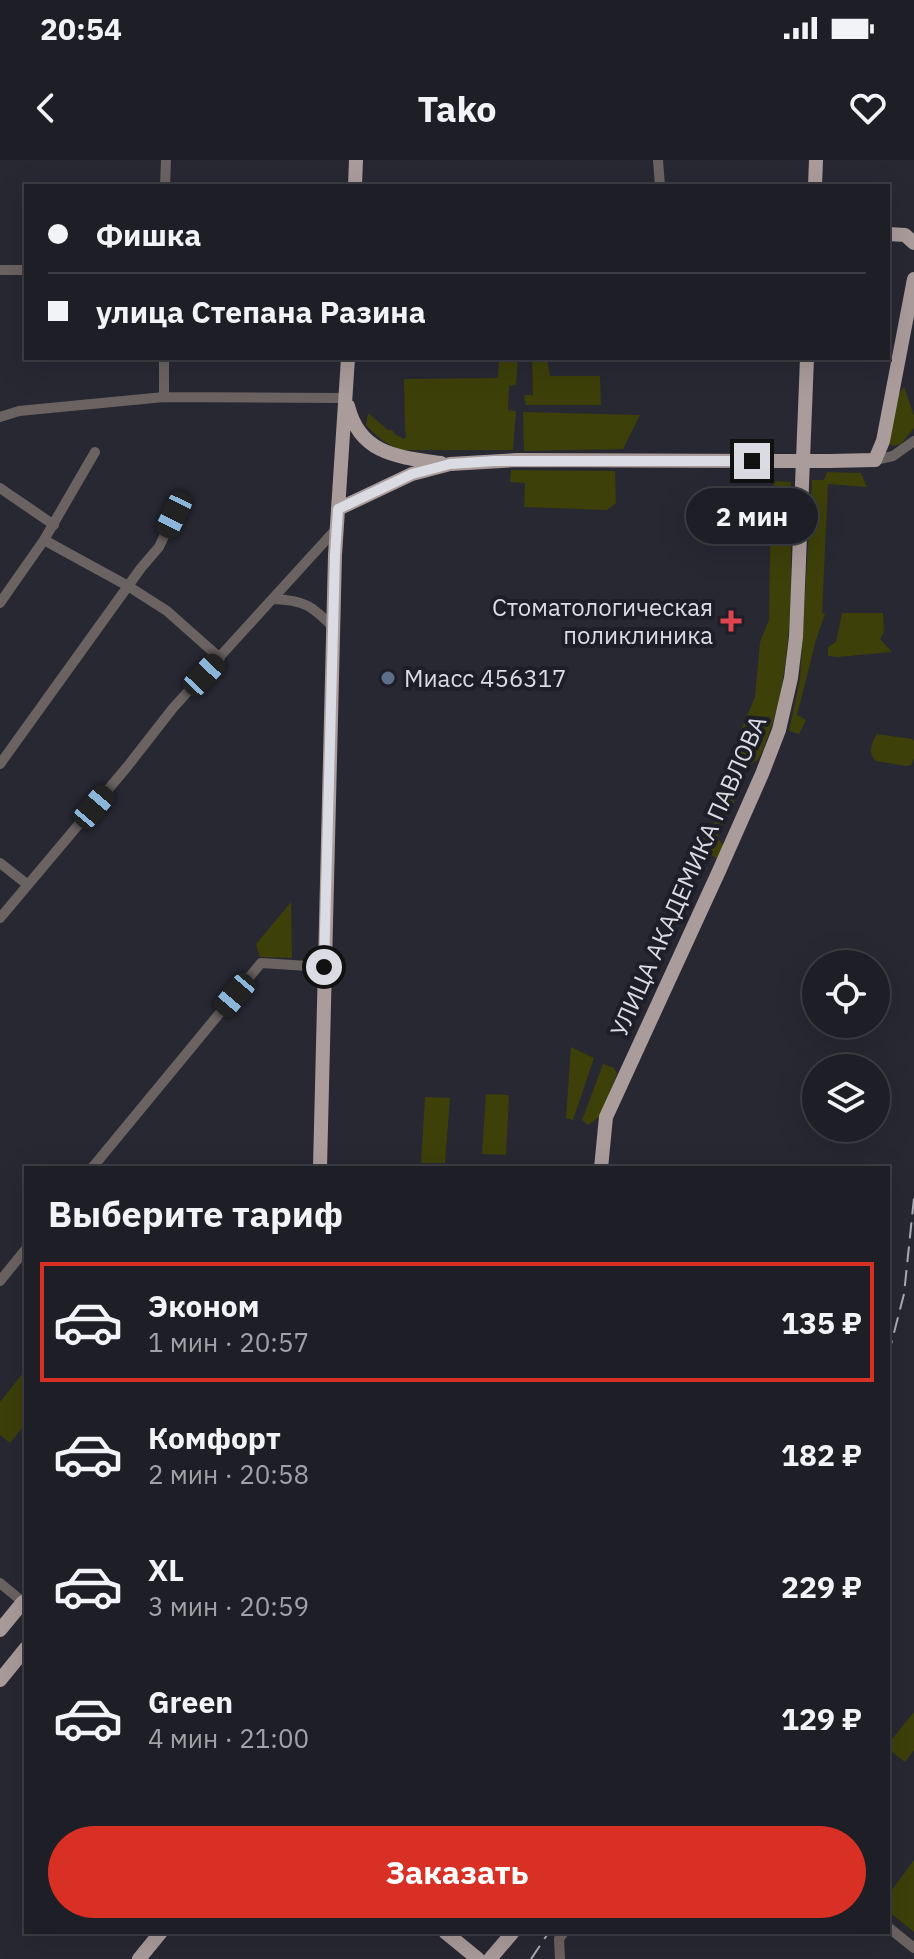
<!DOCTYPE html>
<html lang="ru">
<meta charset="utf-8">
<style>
body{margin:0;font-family:"IBM Plex Sans",sans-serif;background:#2b2b32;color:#f1f3f6;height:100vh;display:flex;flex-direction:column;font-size:30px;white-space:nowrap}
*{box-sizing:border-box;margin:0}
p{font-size:26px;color:#a1a2a7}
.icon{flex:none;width:44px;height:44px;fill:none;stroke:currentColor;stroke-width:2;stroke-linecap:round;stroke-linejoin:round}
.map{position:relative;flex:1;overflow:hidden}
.side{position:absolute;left:24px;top:1006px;width:866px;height:768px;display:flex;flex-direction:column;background:#1e1e26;border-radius:0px;box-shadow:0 8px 32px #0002,0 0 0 2px #3c3c43}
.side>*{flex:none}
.top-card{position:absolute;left:24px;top:24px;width:866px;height:176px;border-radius:0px;box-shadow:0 8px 32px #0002,0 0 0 2px #3c3c43;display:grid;align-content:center;height:176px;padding:0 24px;background:#1e1e26}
.fabs{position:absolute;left:802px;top:790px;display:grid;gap:16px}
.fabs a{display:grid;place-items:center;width:88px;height:88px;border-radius:50%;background:#1e1e26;box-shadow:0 8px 32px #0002,0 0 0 2px #3c3c43;font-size:40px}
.end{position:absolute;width:36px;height:36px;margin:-18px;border:10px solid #dbdbe3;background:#111;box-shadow:0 0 0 4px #111}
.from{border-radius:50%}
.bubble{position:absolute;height:56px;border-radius:28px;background:#1e1e26;box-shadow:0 8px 32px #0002,0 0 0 2px #3c3c43;font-size:26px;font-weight:700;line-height:56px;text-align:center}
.car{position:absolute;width:24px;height:48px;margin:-24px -12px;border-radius:10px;box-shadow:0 0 6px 2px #0007;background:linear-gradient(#222 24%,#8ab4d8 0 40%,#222 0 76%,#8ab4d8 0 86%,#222 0)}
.top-card b{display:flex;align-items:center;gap:28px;height:76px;font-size:30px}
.top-card b+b{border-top:2px solid #3c3c43}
.top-card i{width:20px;height:20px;background:#f1f3f6}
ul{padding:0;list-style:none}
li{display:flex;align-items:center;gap:24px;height:120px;margin:0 16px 12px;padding:0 8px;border:4px solid transparent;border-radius:0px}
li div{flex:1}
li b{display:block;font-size:30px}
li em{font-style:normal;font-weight:700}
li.current{border-color:#d93025}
li>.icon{width:72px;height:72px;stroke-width:1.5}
h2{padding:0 24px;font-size:36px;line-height:96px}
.primary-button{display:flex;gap:16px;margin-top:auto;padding:16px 24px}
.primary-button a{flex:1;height:92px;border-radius:48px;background:#d93025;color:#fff;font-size:32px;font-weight:700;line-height:92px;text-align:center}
.status{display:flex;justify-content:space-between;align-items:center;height:56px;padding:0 40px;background:#1e1e26;direction:ltr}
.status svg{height:22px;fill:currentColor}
header{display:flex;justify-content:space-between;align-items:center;height:104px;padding:0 24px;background:#1e1e26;font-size:36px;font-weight:700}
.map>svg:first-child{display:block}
.green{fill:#3d4009}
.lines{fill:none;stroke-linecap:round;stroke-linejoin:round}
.minor{stroke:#6a6362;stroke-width:10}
.major{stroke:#aa9c9a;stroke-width:14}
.rail{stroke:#acacb5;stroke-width:2;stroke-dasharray:16 8;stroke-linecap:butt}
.major-bridge{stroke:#aa9c9a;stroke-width:14}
.route{stroke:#dbdbe3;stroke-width:10}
.health-dot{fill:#e0444e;stroke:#1e1e29;stroke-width:3}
.service-dot{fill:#5c6f8a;stroke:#1e1e29;stroke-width:3}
.labels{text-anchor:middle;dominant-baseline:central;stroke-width:8;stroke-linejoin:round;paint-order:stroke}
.poi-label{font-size:24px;fill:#dbdbe3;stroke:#1e1e29;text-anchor:end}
.street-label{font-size:24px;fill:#dbdbe3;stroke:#1e1e29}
</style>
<div class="status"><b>20:54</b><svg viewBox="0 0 49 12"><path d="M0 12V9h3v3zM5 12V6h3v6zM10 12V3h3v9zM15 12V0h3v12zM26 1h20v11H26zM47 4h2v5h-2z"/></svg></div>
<header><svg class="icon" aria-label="back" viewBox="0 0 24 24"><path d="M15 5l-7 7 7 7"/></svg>Tako<svg class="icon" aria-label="heart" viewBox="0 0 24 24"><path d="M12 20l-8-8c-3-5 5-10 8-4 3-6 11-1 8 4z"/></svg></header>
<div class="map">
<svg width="914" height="1799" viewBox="0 0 914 1799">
<rect width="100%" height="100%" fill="#282833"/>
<path class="green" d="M499,198H518L516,225L509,226L508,250L516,251L513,290H402C387,285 377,277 366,265L368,253L388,270H392L396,275L404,279L406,277L405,268L404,219L498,218Z
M532,198H547L550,216H600L601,245H526L524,235H533Z
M904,227L914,256V268L901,284L893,286L890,284V279L896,238Z
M523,252L640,255L623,289L524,291Z
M511,310L615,311L616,343L607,350L524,347L525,323L510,322Z
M827,312L861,313L867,327L828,324L822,453L825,454L816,480L797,555L806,560L799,574L789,571L800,519L812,320H824Z
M775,321L791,322C790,410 798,514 760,596C756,604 748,604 741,610C735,615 731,624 727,630L717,627L755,537L760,482L769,460L771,331Z
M842,453H883L884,472L880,479L892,492L838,497L828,496V487L836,482Z
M877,574L912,579L914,581V598L911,605L907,606L876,601C867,594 872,582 877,574Z
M730,633L737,635L717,678L726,687L721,697L716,698L695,686L706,664L713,666Z
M291,742L292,798L260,797L256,784Z
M571,887L594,898L573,960L566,958Z
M603,904L614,908L617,914L599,957L588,965L582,960Z
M486,934L509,935L506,995L482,994Z
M425,937L450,938L445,1003H421Z
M26,1209V1263L10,1283L0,1275V1242Z
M914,1552V1590L905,1602L888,1589V1584Z
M914,1700V1772L888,1751V1735Z"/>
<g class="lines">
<path class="minor" d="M658,0L660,26
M165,26L166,0
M0,110H26
M164,237V198
M0,257L19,251L164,237L346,238
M875,300L893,296L914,281
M0,328L54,365
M44,380L128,426L167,451L220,498
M273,439C305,440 312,446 334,468
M0,443L44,380L95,292
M0,604L141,408L159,387L174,355
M0,703L28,725
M0,758L127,607L173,548L337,368
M92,1008L261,803L324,807
M0,1121L26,1089
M0,1423L23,1442
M888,1767L914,1788
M560,1799L559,1779L564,1772"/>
<path class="major" d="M355,26L356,0
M815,26L816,0
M888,74L905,75L914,83
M348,246C360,295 399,297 441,303
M829,301L875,300L883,281L914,119
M338,349L412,314L450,304L517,300L777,301
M320,1008L335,395L348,198
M601,1008L606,957L719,711L762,614L779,570L791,518L796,477L807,198
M0,1470L23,1442L26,1445
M0,1520L26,1488
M445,1772L478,1799
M139,1799L161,1772
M490,1799L513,1772"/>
<path class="rail" d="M888,1196L904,1134L914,1038
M531,1799L549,1772"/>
<path class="major-bridge" d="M777,301H829"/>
</g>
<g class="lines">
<path class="route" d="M324,807L335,395L338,349L412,314L450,304L494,301H752"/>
</g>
<path class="health-dot" d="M727 449h8v8h8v8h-8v8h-8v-8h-8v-8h8z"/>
<circle class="service-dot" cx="388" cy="518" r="8"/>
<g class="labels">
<g class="poi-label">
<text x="713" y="447">Стоматологическая<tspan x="713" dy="28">поликлиника</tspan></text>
<text x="404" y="518" text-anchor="start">Миасс 456317</text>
</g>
<g class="street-label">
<text transform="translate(688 716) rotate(-66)">УЛИЦА АКАДЕМИКА ПАВЛОВА</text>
</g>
</g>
</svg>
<div class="fabs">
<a><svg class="icon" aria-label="locate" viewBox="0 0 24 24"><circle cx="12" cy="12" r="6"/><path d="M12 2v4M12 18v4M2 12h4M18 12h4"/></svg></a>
<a><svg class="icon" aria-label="layers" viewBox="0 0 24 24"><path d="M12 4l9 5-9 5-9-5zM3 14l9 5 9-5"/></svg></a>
</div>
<i class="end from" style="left:324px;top:807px"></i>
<i class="end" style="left:752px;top:301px"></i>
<div class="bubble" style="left:686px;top:328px;width:132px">2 мин</div>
<i class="car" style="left:174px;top:355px;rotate:206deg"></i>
<i class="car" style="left:204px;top:515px;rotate:43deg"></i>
<i class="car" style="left:94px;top:647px;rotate:40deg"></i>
<i class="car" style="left:235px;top:835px;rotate:220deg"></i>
<div class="top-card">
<b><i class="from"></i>Фишка</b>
<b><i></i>улица Степана Разина</b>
</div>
<section class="side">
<h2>Выберите тариф</h2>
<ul>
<li class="current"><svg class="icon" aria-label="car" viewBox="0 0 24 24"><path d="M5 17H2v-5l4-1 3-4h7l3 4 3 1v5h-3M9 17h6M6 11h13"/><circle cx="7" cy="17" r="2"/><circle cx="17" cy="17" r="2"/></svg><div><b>Эконом</b><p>1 мин · 20:57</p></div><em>135 ₽</em></li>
<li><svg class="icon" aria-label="car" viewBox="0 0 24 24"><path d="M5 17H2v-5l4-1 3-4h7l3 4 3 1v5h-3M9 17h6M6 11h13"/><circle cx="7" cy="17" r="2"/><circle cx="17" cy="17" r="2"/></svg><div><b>Комфорт</b><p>2 мин · 20:58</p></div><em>182 ₽</em></li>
<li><svg class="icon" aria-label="car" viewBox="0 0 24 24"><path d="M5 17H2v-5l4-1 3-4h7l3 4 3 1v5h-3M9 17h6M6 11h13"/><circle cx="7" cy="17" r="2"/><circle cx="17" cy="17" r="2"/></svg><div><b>XL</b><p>3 мин · 20:59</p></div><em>229 ₽</em></li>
<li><svg class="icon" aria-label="car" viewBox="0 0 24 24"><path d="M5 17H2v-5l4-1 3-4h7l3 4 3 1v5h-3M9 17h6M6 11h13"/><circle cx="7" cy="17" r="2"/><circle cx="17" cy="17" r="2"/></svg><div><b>Green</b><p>4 мин · 21:00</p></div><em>129 ₽</em></li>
</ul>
<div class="primary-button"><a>Заказать</a></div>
</section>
</div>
